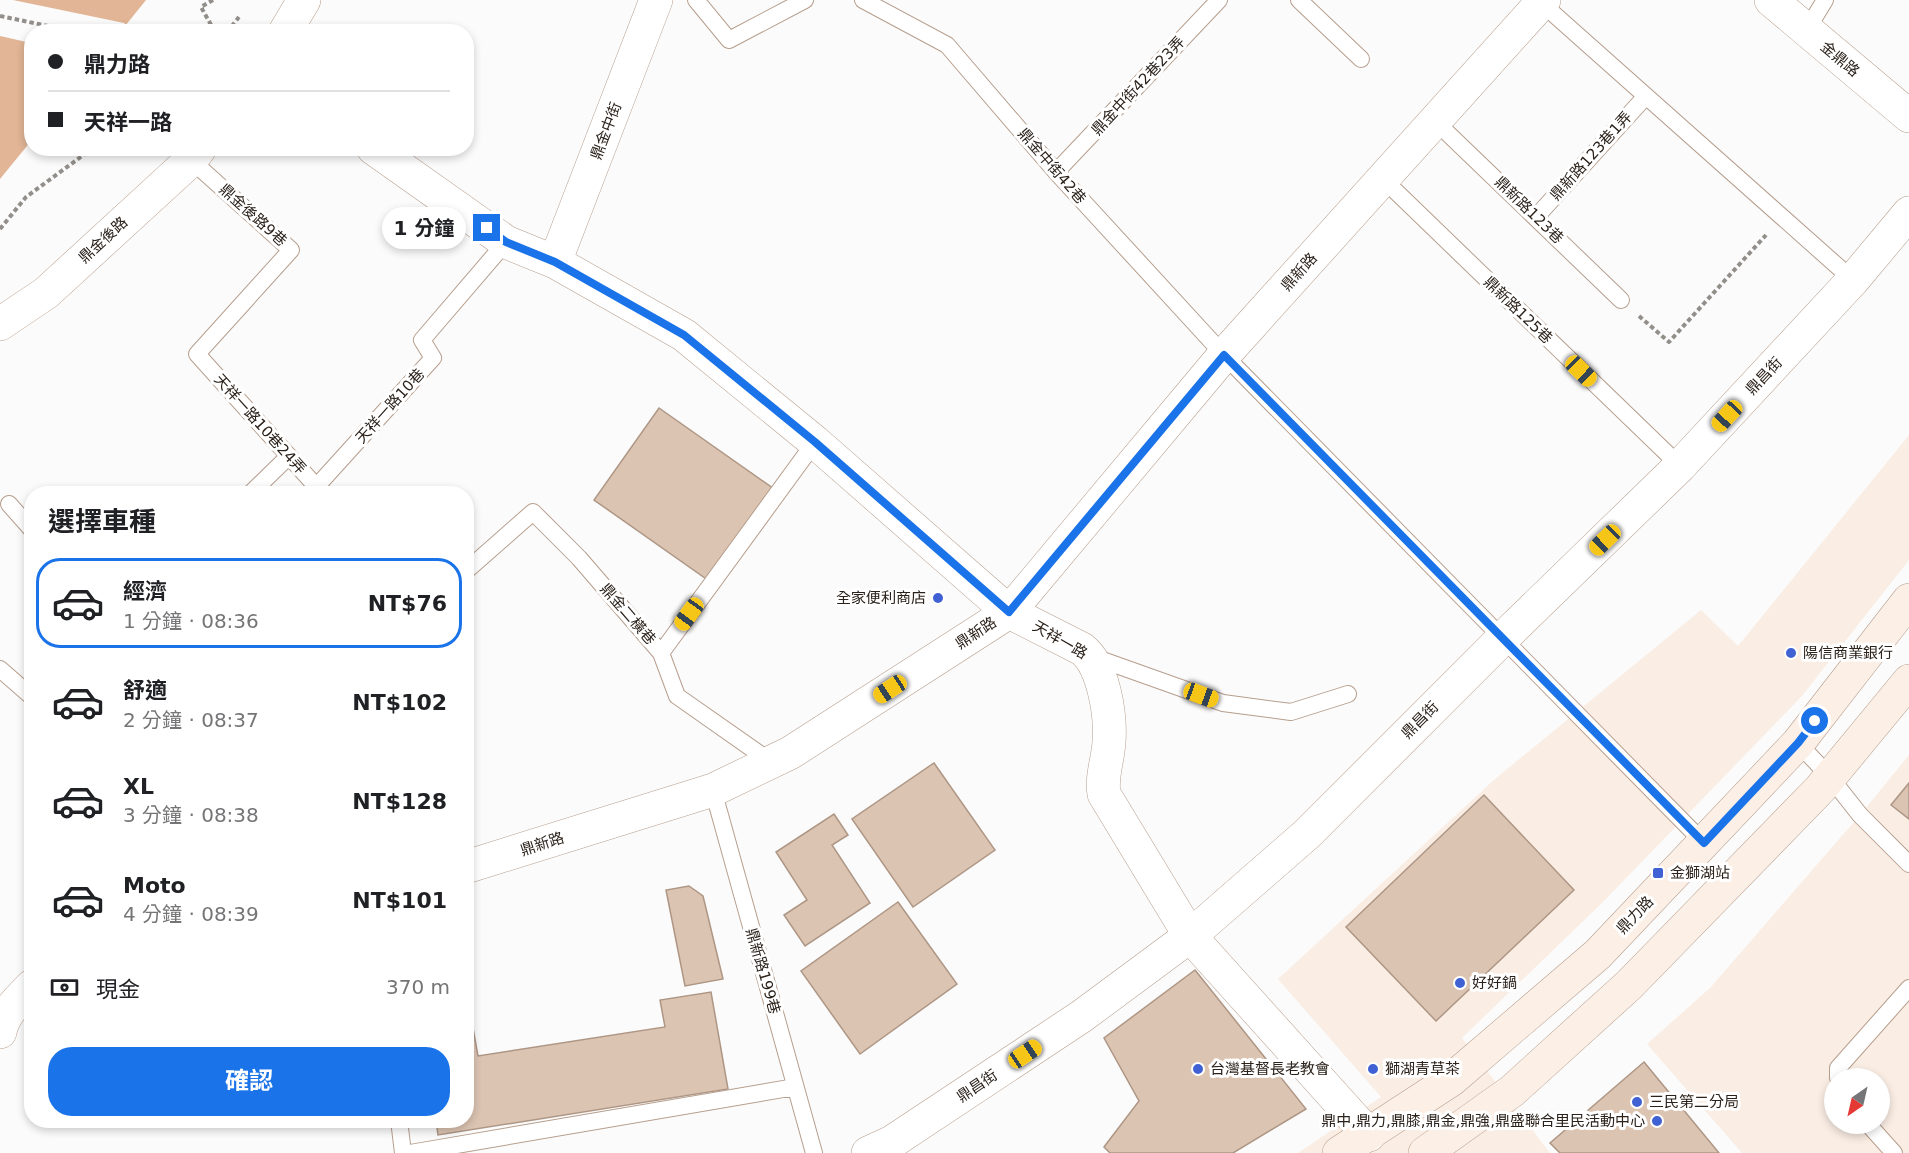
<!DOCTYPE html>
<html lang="zh-TW">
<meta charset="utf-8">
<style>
body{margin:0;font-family:"DejaVu Sans","Noto Sans TC",sans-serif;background:#f2f2f2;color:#202124;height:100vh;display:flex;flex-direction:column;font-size:22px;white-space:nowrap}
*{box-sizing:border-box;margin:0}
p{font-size:20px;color:#757577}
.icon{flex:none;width:33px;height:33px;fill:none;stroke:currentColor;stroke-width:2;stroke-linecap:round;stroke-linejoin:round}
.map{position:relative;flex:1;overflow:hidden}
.panel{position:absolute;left:24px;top:486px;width:450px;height:642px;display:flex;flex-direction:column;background:#fff;border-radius:24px;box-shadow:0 3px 9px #0003}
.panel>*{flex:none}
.guide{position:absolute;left:24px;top:24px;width:450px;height:132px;border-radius:24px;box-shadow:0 3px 9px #0003;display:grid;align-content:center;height:132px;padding:0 24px;background:#fff}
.needle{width:39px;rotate:214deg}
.tools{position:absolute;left:1824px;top:1068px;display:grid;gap:12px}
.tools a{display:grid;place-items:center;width:66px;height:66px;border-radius:50%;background:#fff;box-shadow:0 3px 9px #0003;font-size:30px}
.end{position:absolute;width:27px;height:27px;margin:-14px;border:8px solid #1a73e8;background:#fff;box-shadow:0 0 0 3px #fff}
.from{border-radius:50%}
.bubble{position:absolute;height:42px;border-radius:21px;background:#fff;box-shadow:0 3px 9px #0003;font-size:20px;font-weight:700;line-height:42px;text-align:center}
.car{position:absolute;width:18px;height:36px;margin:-18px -9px;border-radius:8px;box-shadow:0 0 4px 2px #0007;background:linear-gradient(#f5c518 24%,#345 0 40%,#f5c518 0 76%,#345 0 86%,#f5c518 0)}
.guide b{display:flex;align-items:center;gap:21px;height:57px;font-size:22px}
.guide b+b{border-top:2px solid #e0e0e0}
.guide i{width:15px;height:15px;background:#202124}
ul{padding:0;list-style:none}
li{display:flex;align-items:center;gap:18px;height:90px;margin:0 12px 9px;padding:0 12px;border:3px solid transparent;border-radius:24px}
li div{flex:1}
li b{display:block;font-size:22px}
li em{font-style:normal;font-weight:700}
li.on{border-color:#1a73e8}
li>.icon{width:54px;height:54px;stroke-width:1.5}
h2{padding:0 24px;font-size:27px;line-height:72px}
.pay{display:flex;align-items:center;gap:15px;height:66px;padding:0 24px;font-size:22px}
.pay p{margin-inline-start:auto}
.cta{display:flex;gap:12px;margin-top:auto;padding:12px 24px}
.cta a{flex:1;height:69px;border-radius:24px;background:#1a73e8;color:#fff;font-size:24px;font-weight:700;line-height:69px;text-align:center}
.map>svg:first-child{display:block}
.built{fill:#faede4;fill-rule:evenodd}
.water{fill:#e1b595}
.pier{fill:#fbfbfb}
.building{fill:#dcc4b2;stroke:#ae9685;stroke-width:1.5}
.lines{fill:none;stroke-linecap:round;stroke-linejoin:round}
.lane-casing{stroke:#b69e8d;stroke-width:18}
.street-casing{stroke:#b69e8d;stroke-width:34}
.secondary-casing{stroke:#b69e8d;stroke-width:34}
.path{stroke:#928e8a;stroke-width:4;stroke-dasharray:4.5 3;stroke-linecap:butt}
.lane{stroke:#fff;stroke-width:16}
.street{stroke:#fff;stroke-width:33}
.secondary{stroke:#fcefe6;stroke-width:33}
.route{stroke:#1a73e8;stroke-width:8}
.poi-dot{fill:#4061d3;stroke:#fff;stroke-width:2}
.labels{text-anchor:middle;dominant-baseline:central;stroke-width:6;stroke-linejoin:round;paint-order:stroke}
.street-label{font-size:15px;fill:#2b221b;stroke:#fff}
.poi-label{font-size:15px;fill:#2b221b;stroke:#fff;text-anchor:start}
</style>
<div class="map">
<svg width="1909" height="1153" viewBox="0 0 1909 1153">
<rect width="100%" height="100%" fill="#fbfbfb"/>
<path class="built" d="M1909,435V560L1802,696L1603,902L1462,1038L1550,1153H1298L1381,1097L1278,979L1495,779L1701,610L1738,646Z
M1909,755V1153H1742L1647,1044L1710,988L1860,815ZM1834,1078H1880V1124H1834Z"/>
<path class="water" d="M0,0H146L121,31L32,32L31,141L0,179Z"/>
<path class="pier" d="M0,0H13L124,23L129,27L125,32H32L31,43L0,36Z"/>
<path class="building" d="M659,408L777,491L712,583L594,500Z
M934,763L995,850L913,907L852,819Z
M1909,783V819L1891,805Z
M1484,795L1574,890L1436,1021L1346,927Z
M834,814L848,835L832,845L870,903L805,946L784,915L807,900L776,852Z
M689,886L703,896L723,979L685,986L666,890Z
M898,902L957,984L860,1054L801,971Z
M1195,970L1306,1109L1233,1153H1110L1104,1147L1139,1101L1104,1038Z
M466,989L478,1056L665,1027L660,1000L711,992L728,1089L438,1135L436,1120H466Z
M1644,1062L1719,1153H1560L1550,1143Z"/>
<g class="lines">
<defs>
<path id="lane" d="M696,0L729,40L805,0
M863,0L947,45L1056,172L1224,355L1704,843
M1299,0L1361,59
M1538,0L1853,280
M1806,31L1825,0
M1435,121L1621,300
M191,160L291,250L197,354L323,494
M1056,172L1219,0
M1383,179L1680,466
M1536,217L1646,96
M317,486L433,358L422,340L506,242
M250,494L289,456
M9,504L32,530
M466,571L533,512L579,558L661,653L677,696L771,762
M661,653L815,442
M1091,656L1223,703L1291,712L1348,694
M0,669L32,697
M1798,743L1830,777L1860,815L1909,864
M713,790L814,1153
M1838,1078V1068L1909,988
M399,1120L403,1153
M1868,1124L1894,1153
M410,1153L795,1087"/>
<path id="street" d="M1771,0L1909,116
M285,32L304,0
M373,148L506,242L555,262L684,335L815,442L1009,612L1082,649C1104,666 1111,716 1109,742C1108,760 1101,776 1104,794L1190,936L1369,1135
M555,262L656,0
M0,324L46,293L191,160L200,148
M466,867L713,790L790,753L1009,612L1224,355L1544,0
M0,1032C3,1014 19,999 32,986
M868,1153L892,1142L1082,1016L1190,936L1307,834L1502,639L1680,466L1853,280L1909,213"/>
<path id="secondary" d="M1339,1153L1451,1080L1598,954L1798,743L1909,600
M1425,1153L1512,1091L1629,985L1820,789L1909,681"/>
</defs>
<use href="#lane" class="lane-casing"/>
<use href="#street" class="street-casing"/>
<use href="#secondary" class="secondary-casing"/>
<path class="path" d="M213,0L201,7L215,32
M0,16L77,32
M179,32H203
M227,32L239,17
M0,229L26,197L93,148
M1639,316L1669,342L1766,235"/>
<use href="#lane" class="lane"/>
<use href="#street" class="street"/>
<use href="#secondary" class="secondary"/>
</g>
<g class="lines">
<path class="route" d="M487,228L506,242L555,262L684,335L815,442L1009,612L1224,355L1704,843L1798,743L1815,721"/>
</g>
<g class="poi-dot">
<circle cx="938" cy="598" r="6"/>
<circle cx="1791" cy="653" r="6"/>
<rect x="1652" y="867" width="12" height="12" rx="3"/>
<circle cx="1460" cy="983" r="6"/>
<circle cx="1198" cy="1069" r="6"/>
<circle cx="1373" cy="1069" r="6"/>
<circle cx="1637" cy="1102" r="6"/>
<circle cx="1657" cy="1121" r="6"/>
</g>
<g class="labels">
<g class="street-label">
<text transform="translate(1840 59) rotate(40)">金鼎路</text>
<text transform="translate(1138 86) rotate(-47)">鼎金中街42巷23弄</text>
<text transform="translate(606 131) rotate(-69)">鼎金中街</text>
<text transform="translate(1591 156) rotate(-48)">鼎新路123巷1弄</text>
<text transform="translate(1052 166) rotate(49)">鼎金中街42巷</text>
<text transform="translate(1529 210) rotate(44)">鼎新路123巷</text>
<text transform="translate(253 215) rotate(42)">鼎金後路9巷</text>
<text transform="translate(103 240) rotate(-43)">鼎金後路</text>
<text transform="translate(1299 272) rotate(-48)">鼎新路</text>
<text transform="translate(1518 310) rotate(44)">鼎新路125巷</text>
<text transform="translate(1764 376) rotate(-47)">鼎昌街</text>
<text transform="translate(390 406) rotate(-48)">天祥一路10巷</text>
<text transform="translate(260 424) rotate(48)">天祥一路10巷24弄</text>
<text transform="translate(628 614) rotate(49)">鼎金二橫巷</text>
<text transform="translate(976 633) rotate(-33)">鼎新路</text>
<text transform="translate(1060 640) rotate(30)">天祥一路</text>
<text transform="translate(1420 720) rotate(-45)">鼎昌街</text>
<text transform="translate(542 844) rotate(-18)">鼎新路</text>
<text transform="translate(1635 915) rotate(-46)">鼎力路</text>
<text transform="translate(763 971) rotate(74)">鼎新路199巷</text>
<text transform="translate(977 1086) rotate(-34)">鼎昌街</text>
</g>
<g class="poi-label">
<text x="926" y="598" text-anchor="end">全家便利商店</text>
<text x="1803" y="653">陽信商業銀行</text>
<text x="1670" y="873">金獅湖站</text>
<text x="1472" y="983">好好鍋</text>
<text x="1210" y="1069">台灣基督長老教會</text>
<text x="1385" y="1069">獅湖青草茶</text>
<text x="1649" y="1102">三民第二分局</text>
<text x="1645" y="1121" text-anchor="end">鼎中,鼎力,鼎膝,鼎金,鼎強,鼎盛聯合里民活動中心</text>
</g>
</g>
</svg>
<div class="tools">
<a><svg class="needle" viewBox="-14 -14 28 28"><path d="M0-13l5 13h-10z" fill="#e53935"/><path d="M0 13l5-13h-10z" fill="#757577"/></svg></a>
</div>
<i class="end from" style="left:1815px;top:721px"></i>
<i class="end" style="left:487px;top:228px"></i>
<div class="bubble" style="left:382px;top:207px;width:84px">1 分鐘</div>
<i class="car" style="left:1581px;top:371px;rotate:134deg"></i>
<i class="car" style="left:1727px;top:416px;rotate:223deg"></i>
<i class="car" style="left:1605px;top:540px;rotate:226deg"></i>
<i class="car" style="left:689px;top:614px;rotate:216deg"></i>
<i class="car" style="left:890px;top:689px;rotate:237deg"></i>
<i class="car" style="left:1201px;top:695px;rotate:110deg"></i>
<i class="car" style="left:1025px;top:1054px;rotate:56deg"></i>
<div class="guide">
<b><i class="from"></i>鼎力路</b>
<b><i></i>天祥一路</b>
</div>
<section class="panel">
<h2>選擇車種</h2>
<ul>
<li class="on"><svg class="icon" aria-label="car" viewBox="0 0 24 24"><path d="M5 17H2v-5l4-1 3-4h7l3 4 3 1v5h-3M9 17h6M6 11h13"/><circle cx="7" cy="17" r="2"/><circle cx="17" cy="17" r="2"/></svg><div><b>經濟</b><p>1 分鐘 · 08:36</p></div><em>NT$76</em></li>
<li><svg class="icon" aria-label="car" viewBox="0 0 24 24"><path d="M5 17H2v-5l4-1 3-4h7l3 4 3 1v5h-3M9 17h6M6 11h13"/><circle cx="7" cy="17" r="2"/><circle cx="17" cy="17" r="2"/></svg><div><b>舒適</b><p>2 分鐘 · 08:37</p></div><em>NT$102</em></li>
<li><svg class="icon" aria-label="car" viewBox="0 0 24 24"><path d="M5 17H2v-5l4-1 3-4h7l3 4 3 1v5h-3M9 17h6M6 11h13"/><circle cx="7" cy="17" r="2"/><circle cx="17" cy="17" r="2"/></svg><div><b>XL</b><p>3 分鐘 · 08:38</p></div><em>NT$128</em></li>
<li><svg class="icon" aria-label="car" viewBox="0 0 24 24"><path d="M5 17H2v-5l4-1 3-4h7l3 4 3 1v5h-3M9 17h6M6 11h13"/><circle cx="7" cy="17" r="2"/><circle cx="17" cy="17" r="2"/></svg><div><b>Moto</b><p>4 分鐘 · 08:39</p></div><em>NT$101</em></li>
</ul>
<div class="pay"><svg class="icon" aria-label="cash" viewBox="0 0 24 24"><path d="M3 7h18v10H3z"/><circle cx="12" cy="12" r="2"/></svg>現金<p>370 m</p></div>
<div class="cta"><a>確認</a></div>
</section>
</div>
